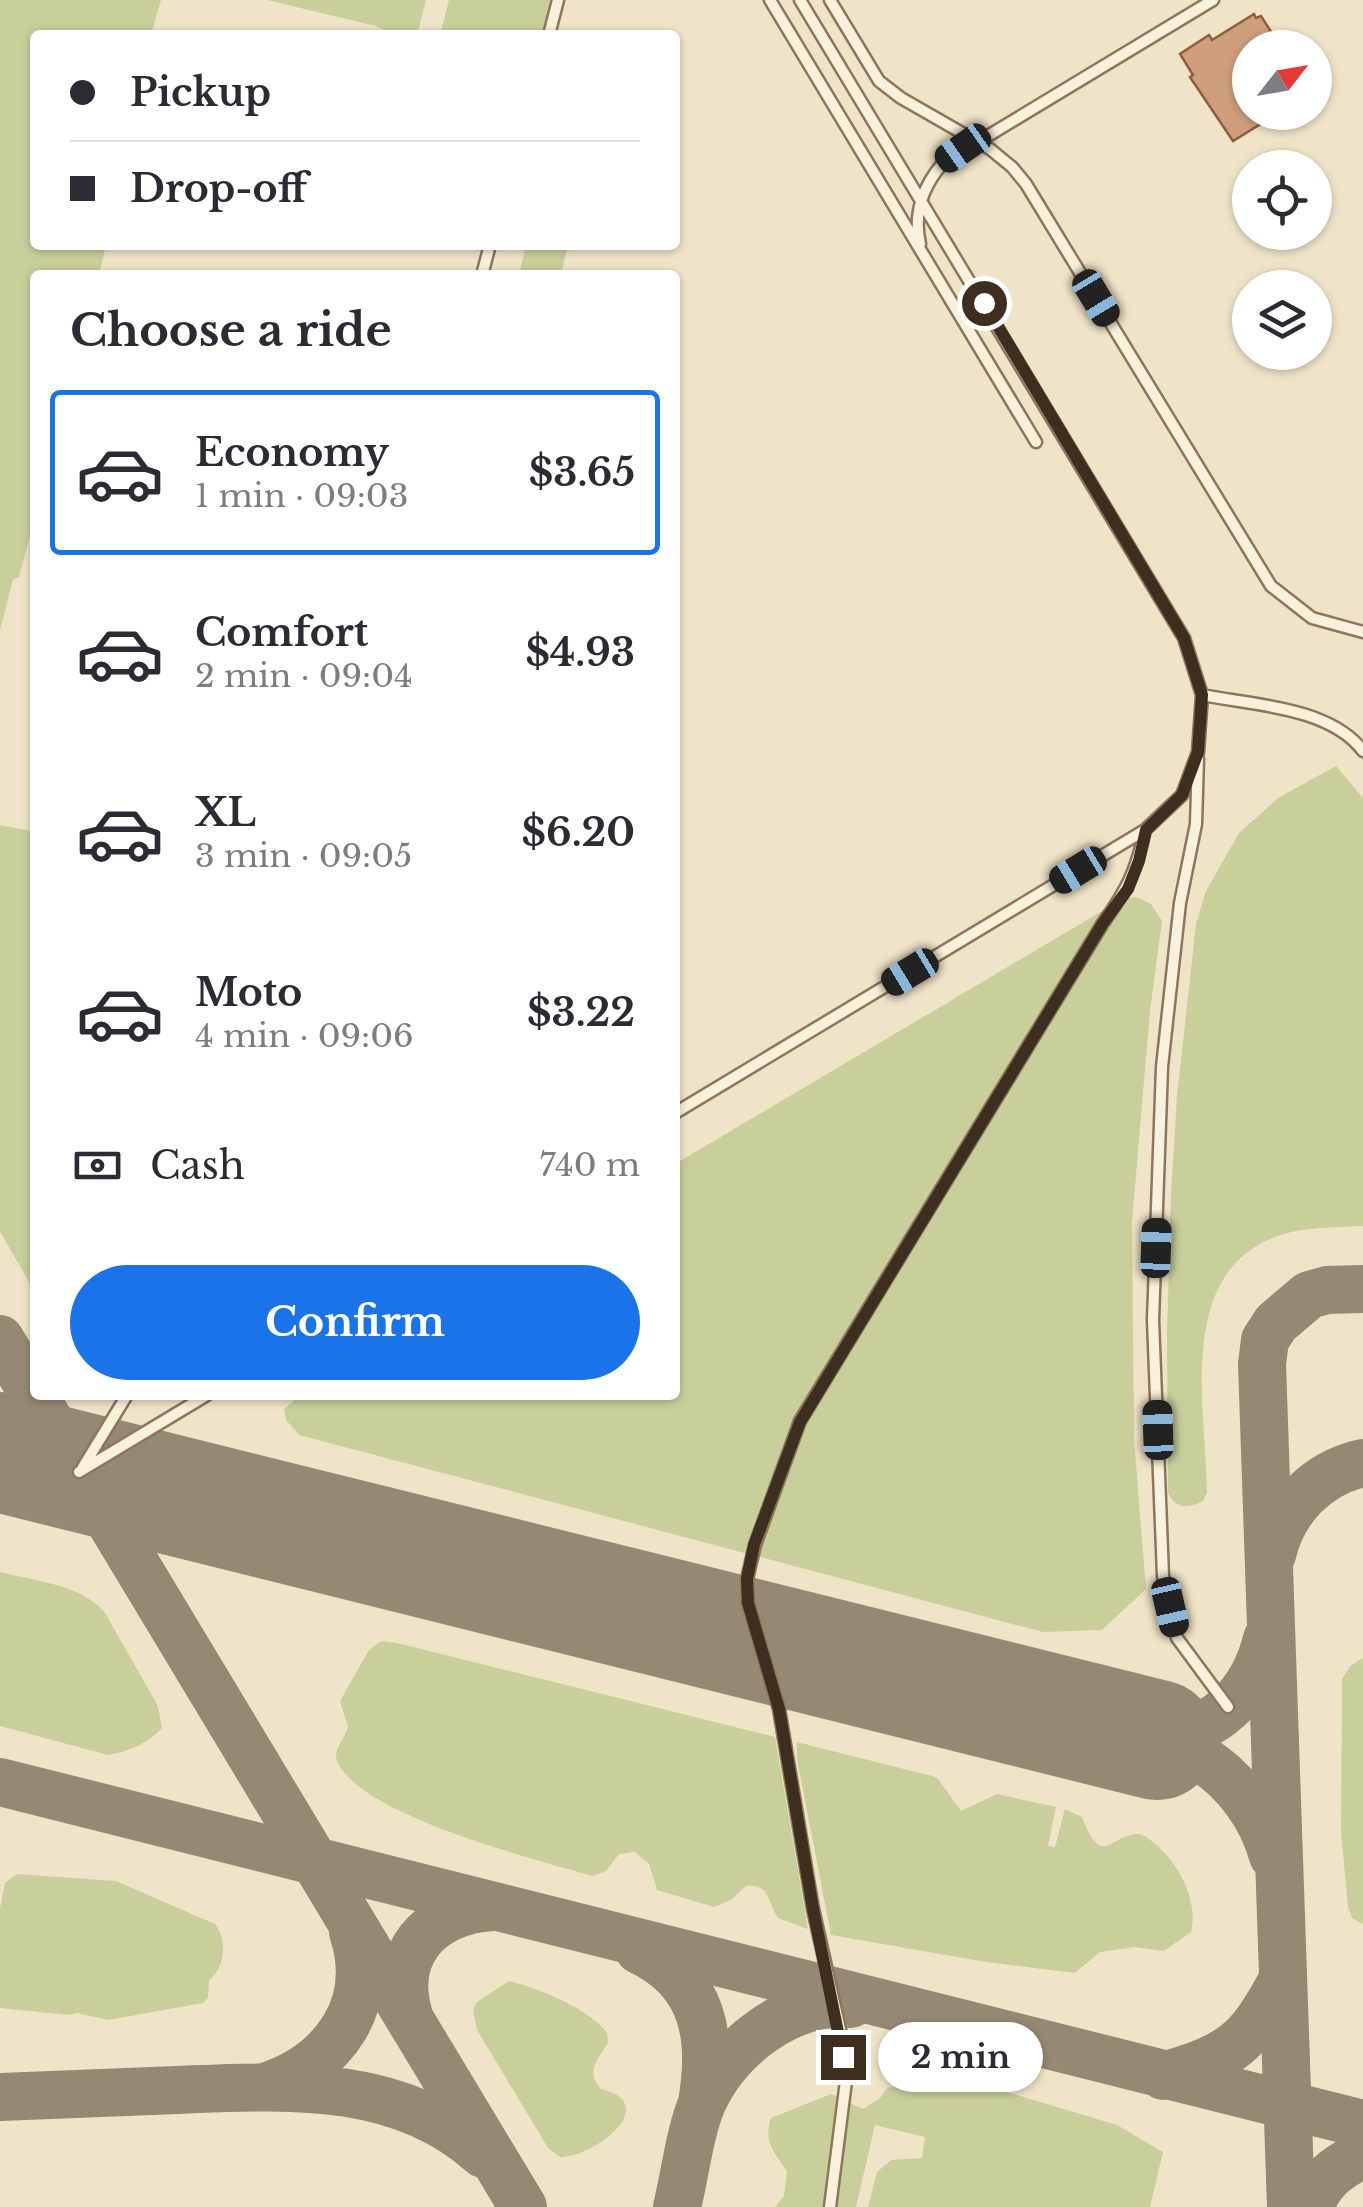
<!DOCTYPE html>
<meta charset="utf-8">
<style>
body{margin:0;font-family:"Libre Baskerville",serif;background:#f7f7f7;color:#2b2b33;height:100vh;display:flex;flex-direction:column;font-size:38px;white-space:nowrap}
*{box-sizing:border-box;margin:0}
p{font-size:32px;color:#7c7c81}
.icon{flex:none;width:55px;height:55px;fill:none;stroke:currentColor;stroke-width:2;stroke-linecap:round;stroke-linejoin:round}
.map{position:relative;flex:1;overflow:hidden}
.sheet{position:absolute;left:30px;top:270px;width:650px;height:1130px;display:flex;flex-direction:column;background:#fff;border-radius:10px;box-shadow:0 2px 8px #0004}
.sheet>*{flex:none}
.top-card{position:absolute;left:30px;top:30px;width:650px;height:220px;border-radius:10px;box-shadow:0 2px 8px #0004;display:grid;align-content:center;height:220px;padding:0 40px;background:#fff}
.needle{width:65px;rotate:59deg}
.buttons{position:absolute;left:1232px;top:30px;display:grid;gap:20px}
.buttons a{display:grid;place-items:center;width:100px;height:100px;border-radius:50%;background:#fff;box-shadow:0 2px 8px #0004;font-size:50px}
.end{position:absolute;width:45px;height:45px;margin:-22px;border:12px solid #3d2e20;background:#fff;box-shadow:0 0 0 5px #fff}
.from{border-radius:50%}
.bubble{position:absolute;height:70px;border-radius:35px;background:#fff;box-shadow:0 2px 8px #0004;font-size:32px;font-weight:800;line-height:70px;text-align:center}
.car{position:absolute;width:30px;height:60px;margin:-30px -15px;border-radius:12px;box-shadow:0 0 8px 2px #0007;background:linear-gradient(#222 24%,#8ab4d8 0 40%,#222 0 76%,#8ab4d8 0 86%,#222 0)}
.top-card b{display:flex;align-items:center;gap:35px;height:95px;font-size:38px}
.top-card b+b{border-top:2px solid #e1e1e2}
.top-card i{width:25px;height:25px;background:#2b2b33}
ul{padding:0;list-style:none}
li{display:flex;align-items:center;gap:30px;height:165px;margin:0 20px 15px;padding:0 20px;border:5px solid transparent;border-radius:10px}
li div{flex:1}
li b{display:block;font-size:38px}
li em{font-style:normal;font-weight:800}
li.current{border-color:#1a73e8}
li>.icon{width:90px;height:90px;stroke-width:1.5}
h2{padding:0 40px;font-size:45px;line-height:120px}
.pay{display:flex;align-items:center;gap:25px;height:110px;padding:0 40px;font-size:38px}
.pay p{margin-inline-start:auto}
.action{display:flex;gap:20px;margin-top:auto;padding:20px 40px}
.action a{flex:1;height:115px;border-radius:60px;background:#1a73e8;color:#fff;font-size:40px;font-weight:800;line-height:115px;text-align:center}
.map>svg:first-child{display:block}
.green{fill:#c9cf9b}
.lines{fill:none;stroke-linecap:round;stroke-linejoin:round}
.taxiway{stroke:#968974;stroke-width:48}
.runway{stroke:#968974;stroke-width:120}
.building{fill:#cf9f7d;stroke:#8d5f41;stroke-width:2.5}
.service-casing{stroke:#8d765c;stroke-width:15}
.service{stroke:#faf1dc;stroke-width:10}
.route{stroke:#3d2e20;stroke-width:12}
</style>
<div class="map">
<svg width="1363" height="2207" viewBox="0 0 1363 2207">
<rect width="100%" height="100%" fill="#f0e4c8"/>
<path class="green" d="M0,0H161L151,35H35V245H106L99,275H35V517L19,577L13,580L0,630Z
M267,0H426L417,35H395L376,26Z
M449,0H550L542,35H440Z
M526,245H568L561,275H519Z
M1336,766L1363,798V1226C1335,1228 1305,1226 1278,1236C1175,1272 1206,1408 1207,1492L1203,1501C1189,1509 1174,1509 1168,1492L1167,1335L1171,1193L1177,1096L1196,924L1206,891L1239,833L1278,798Z
M0,825L35,832V1292L0,1232Z
M1137,897L1151,904L1162,921L1150,1011L1132,1222L1134,1439L1146,1589L1102,1630L1043,1632L299,1435L286,1420L284,1409L300,1395H675V1164L1124,898Z
M0,1572C36,1581 78,1584 104,1611L158,1706L162,1728C149,1743 128,1752 108,1755L0,1726Z
M381,1641L397,1643L775,1737L808,1929L778,1918C767,1902 771,1884 746,1886L731,1900L714,1907L657,1890L649,1864L635,1852L619,1854L606,1871L592,1876C536,1859 360,1816 337,1761C332,1750 346,1738 348,1726L340,1701L369,1650Z
M1363,1658V1924L1352,1918L1348,1907L1341,1832L1342,1679L1350,1666Z
M797,1742L932,1776L938,1779L961,1811L997,1794L1056,1807L1048,1846L1055,1847L1065,1809L1082,1817C1103,1871 1109,1833 1141,1834C1172,1851 1200,1896 1191,1932L1164,1951L1134,1947L1100,1952L1075,1973L986,1962L831,1935L797,1759Z
M17,1874L116,1881L215,1924C228,1940 225,1968 209,1980L208,1998L203,2003L108,2020L77,2013L69,2015L0,2008V1908L5,1883Z
M509,1981C538,1988 590,2009 607,2033L608,2043C597,2060 585,2071 601,2089C664,2104 593,2158 560,2157L548,2148L477,2030L473,2010L477,2002Z
M908,2083L931,2086L980,2084L1117,2125L1163,2152L1150,2207H868L877,2172L891,2160L922,2158L925,2137L875,2125L856,2207H775L784,2196L787,2171C774,2152 763,2142 771,2118L831,2094L863,2109L880,2098L887,2088Z"/>
<g class="lines">
<path class="taxiway" d="M0,1339L523,2207
M1272,1555C1282,1509 1317,1473 1363,1463
M1157,1740C1171,1746 1189,1751 1202,1759C1236,1780 1263,1818 1273,1856
M1157,1740C1215,1731 1253,1696 1267,1639
M0,1782L1363,2124
M639,1950C705,1981 713,2038 702,2103
M410,2019C389,1955 429,1911 492,1907
M1163,2076C1232,2056 1248,2044 1282,1981
M268,2086C334,2063 377,2005 353,1932
M0,2097C59,2095 118,2092 177,2090C283,2086 398,2077 483,2154
M677,2207C685,2175 690,2130 703,2101C728,2047 789,1999 851,2004
M1291,2207L1262,1364L1265,1340L1276,1323L1309,1295L1327,1290L1363,1289
M1309,2207C1323,2177 1335,2169 1363,2154"/>
<path class="runway" d="M0,1452L1157,1740"/>
</g>
<path class="building" d="M1254,14L1256,18L1261,16L1277,41L1267,48H1250V77L1246,80L1250,88V112H1280L1233,141L1190,77L1193,75L1180,54L1209,35L1212,40Z"/>
<g class="lines">
<defs>
<path id="service" d="M770,0L1036,442
M830,0L879,81L901,98L990,149L1012,167L1026,184L1271,586L1312,618L1363,632
M549,35L558,0
M920,244C913,214 923,186 943,163L1213,0
M482,275L490,245
M1202,695C1253,705 1330,707 1363,751
M1198,759L1196,824L1180,903L1162,1067L1153,1320L1163,1576L1177,1638L1228,1707
M675,1113L1145,830L1182,795L1198,752L1202,695L1184,638L800,0
M83,1467L127,1395
M79,1472L207,1395
M830,2207L846,2081L840,2029L813,1909L779,1709L748,1603L747,1579L755,1545L800,1421L1103,923C1127,890 1137,869 1145,830"/>
</defs>
<use href="#service" class="service-casing"/>
<use href="#service" class="service"/>
</g>
<g class="lines">
<path class="route" d="M843,2057L813,1909L779,1709L748,1603L747,1579L754,1545L800,1422L1103,923L1128,889L1139,861L1146,830L1182,795L1198,752L1202,695L1184,638L984,303"/>
</g>
</svg>
<div class="buttons">
<a><svg class="needle" viewBox="-14 -14 28 28"><path d="M0-13l5 13h-10z" fill="#e53935"/><path d="M0 13l5-13h-10z" fill="#7c7c81"/></svg></a>
<a><svg class="icon" aria-label="locate" viewBox="0 0 24 24"><circle cx="12" cy="12" r="6"/><path d="M12 2v4M12 18v4M2 12h4M18 12h4"/></svg></a>
<a><svg class="icon" aria-label="layers" viewBox="0 0 24 24"><path d="M12 4l9 5-9 5-9-5zM3 14l9 5 9-5"/></svg></a>
</div>
<i class="end from" style="left:984px;top:303px"></i>
<i class="end" style="left:843px;top:2057px"></i>
<div class="bubble" style="left:878px;top:2022px;width:165px">2 min</div>
<i class="car" style="left:963px;top:148px;rotate:235deg"></i>
<i class="car" style="left:1096px;top:298px;rotate:149deg"></i>
<i class="car" style="left:1078px;top:870px;rotate:239deg"></i>
<i class="car" style="left:910px;top:972px;rotate:239deg"></i>
<i class="car" style="left:1156px;top:1248px;rotate:2deg"></i>
<i class="car" style="left:1158px;top:1430px;rotate:358deg"></i>
<i class="car" style="left:1170px;top:1607px;rotate:167deg"></i>
<div class="top-card">
<b><i class="from"></i>Pickup</b>
<b><i></i>Drop-off</b>
</div>
<section class="sheet">
<h2>Choose a ride</h2>
<ul>
<li class="current"><svg class="icon" aria-label="car" viewBox="0 0 24 24"><path d="M5 17H2v-5l4-1 3-4h7l3 4 3 1v5h-3M9 17h6M6 11h13"/><circle cx="7" cy="17" r="2"/><circle cx="17" cy="17" r="2"/></svg><div><b>Economy</b><p>1 min · 09:03</p></div><em>$3.65</em></li>
<li><svg class="icon" aria-label="car" viewBox="0 0 24 24"><path d="M5 17H2v-5l4-1 3-4h7l3 4 3 1v5h-3M9 17h6M6 11h13"/><circle cx="7" cy="17" r="2"/><circle cx="17" cy="17" r="2"/></svg><div><b>Comfort</b><p>2 min · 09:04</p></div><em>$4.93</em></li>
<li><svg class="icon" aria-label="car" viewBox="0 0 24 24"><path d="M5 17H2v-5l4-1 3-4h7l3 4 3 1v5h-3M9 17h6M6 11h13"/><circle cx="7" cy="17" r="2"/><circle cx="17" cy="17" r="2"/></svg><div><b>XL</b><p>3 min · 09:05</p></div><em>$6.20</em></li>
<li><svg class="icon" aria-label="car" viewBox="0 0 24 24"><path d="M5 17H2v-5l4-1 3-4h7l3 4 3 1v5h-3M9 17h6M6 11h13"/><circle cx="7" cy="17" r="2"/><circle cx="17" cy="17" r="2"/></svg><div><b>Moto</b><p>4 min · 09:06</p></div><em>$3.22</em></li>
</ul>
<div class="pay"><svg class="icon" aria-label="cash" viewBox="0 0 24 24"><path d="M3 7h18v10H3z"/><circle cx="12" cy="12" r="2"/></svg>Cash<p>740 m</p></div>
<div class="action"><a>Confirm</a></div>
</section>
</div>
